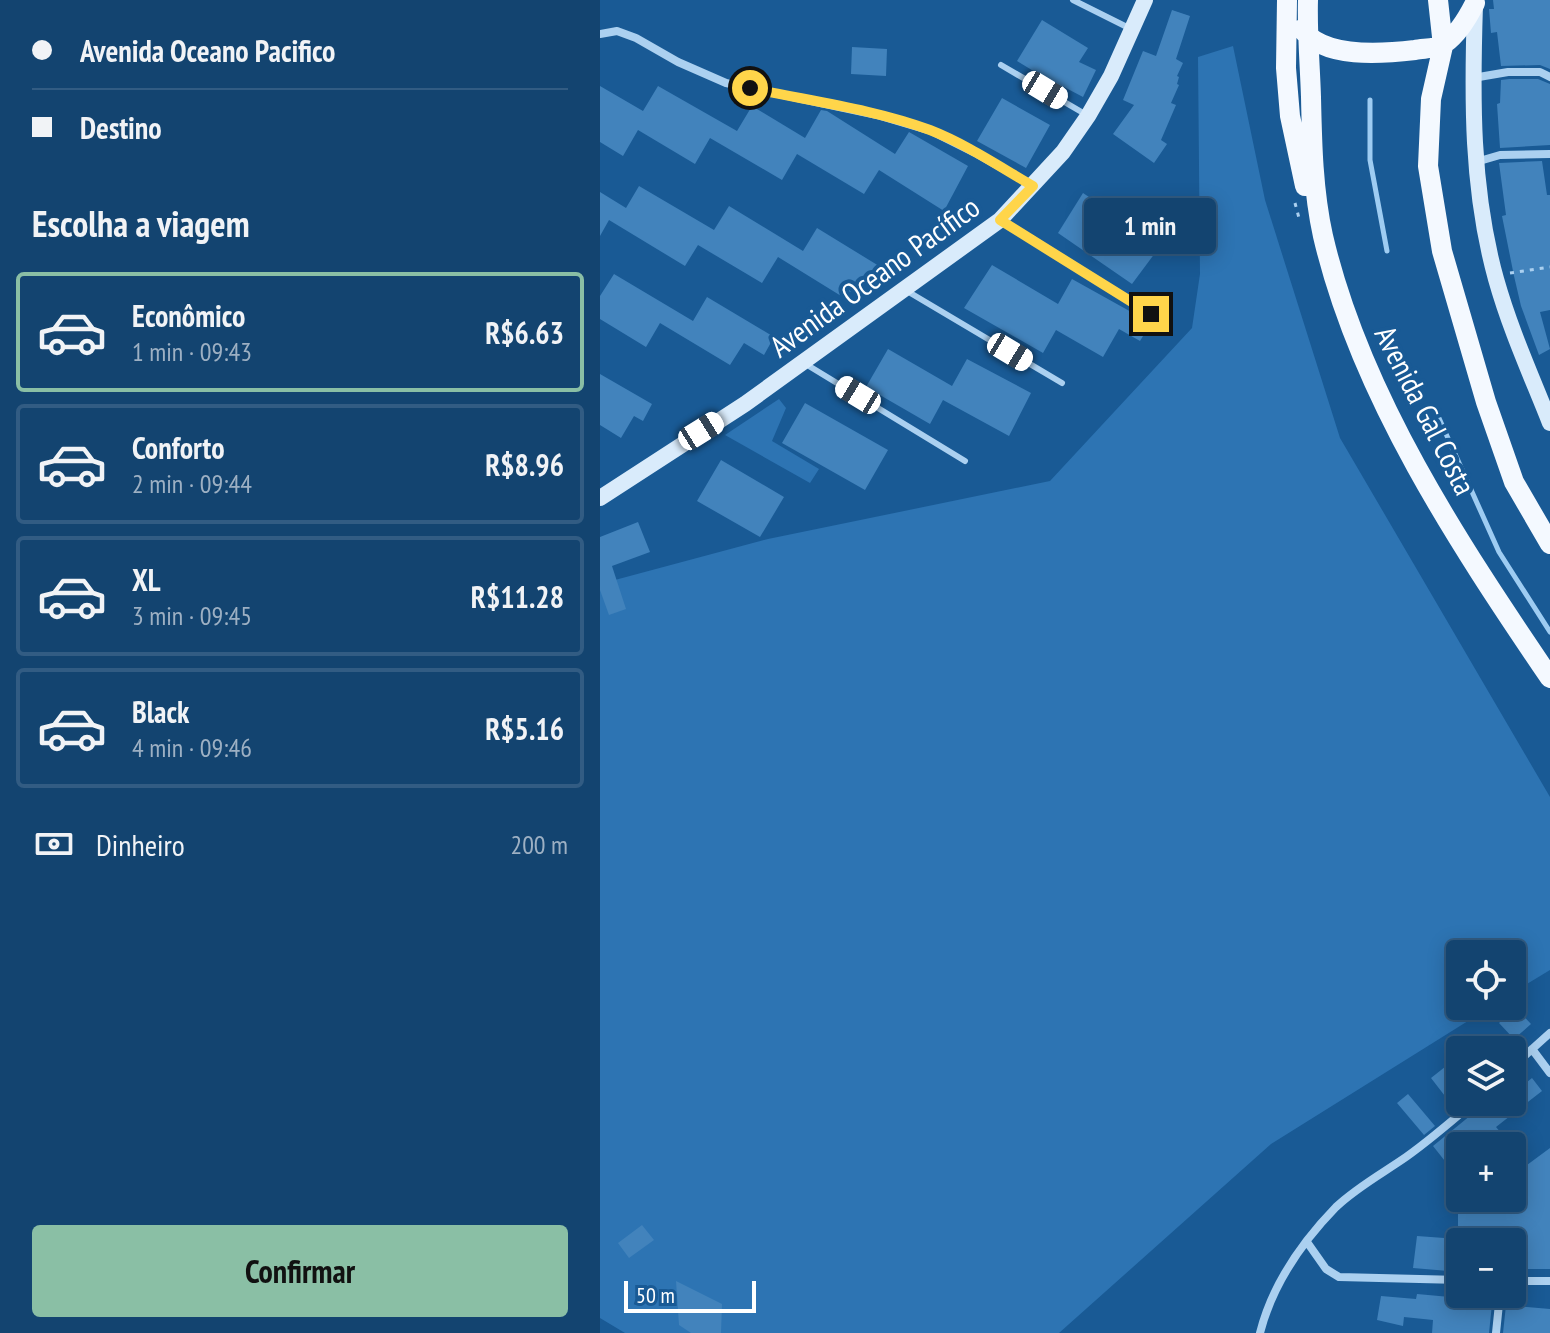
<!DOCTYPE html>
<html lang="pt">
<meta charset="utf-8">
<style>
body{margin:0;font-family:"PT Sans Narrow",sans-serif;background:#204e78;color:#f1f3f6;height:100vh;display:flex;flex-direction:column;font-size:30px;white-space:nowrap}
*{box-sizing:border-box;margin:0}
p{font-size:26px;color:#9db0c3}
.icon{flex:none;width:44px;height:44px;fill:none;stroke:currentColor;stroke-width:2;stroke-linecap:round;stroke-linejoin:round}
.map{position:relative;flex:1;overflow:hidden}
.side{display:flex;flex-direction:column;background:#134470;width:600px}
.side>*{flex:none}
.hud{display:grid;align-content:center;height:176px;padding:0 32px;background:#134470}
.tools{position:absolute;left:846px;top:940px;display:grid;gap:16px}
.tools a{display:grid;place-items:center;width:80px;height:80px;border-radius:8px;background:#134470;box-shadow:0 4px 20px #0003,0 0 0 2px #325c83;font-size:40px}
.scale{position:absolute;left:24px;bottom:20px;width:132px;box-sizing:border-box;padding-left:8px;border:4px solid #fff;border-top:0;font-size:22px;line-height:28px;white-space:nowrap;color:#fff;-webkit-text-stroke:6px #195a95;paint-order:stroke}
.end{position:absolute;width:36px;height:36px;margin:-18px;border:10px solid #ffd54a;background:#111;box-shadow:0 0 0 4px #111}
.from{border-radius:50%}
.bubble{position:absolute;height:56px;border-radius:8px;background:#134470;box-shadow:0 4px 20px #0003,0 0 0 2px #325c83;font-size:26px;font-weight:800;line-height:56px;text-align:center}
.car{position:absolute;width:24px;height:48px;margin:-24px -12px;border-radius:10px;box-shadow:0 0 6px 2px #0007;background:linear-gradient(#fff 24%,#345 0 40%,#fff 0 76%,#345 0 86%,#fff 0)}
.hud b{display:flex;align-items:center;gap:28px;height:76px;font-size:30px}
.hud b+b{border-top:2px solid #325c83}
.hud i{width:20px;height:20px;background:#f1f3f6}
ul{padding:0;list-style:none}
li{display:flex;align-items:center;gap:24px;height:120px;margin:0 16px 12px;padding:0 16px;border:4px solid #325c83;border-radius:8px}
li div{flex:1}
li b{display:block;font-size:30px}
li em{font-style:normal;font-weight:800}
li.on{border-color:#8abfa5}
li>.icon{width:72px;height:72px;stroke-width:1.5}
h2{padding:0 32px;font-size:36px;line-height:96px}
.pay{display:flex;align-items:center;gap:20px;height:88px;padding:0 32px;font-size:30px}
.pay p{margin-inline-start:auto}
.cta{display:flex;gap:16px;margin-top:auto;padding:16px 32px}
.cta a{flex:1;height:92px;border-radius:8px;background:#8abfa5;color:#111;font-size:32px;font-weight:800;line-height:92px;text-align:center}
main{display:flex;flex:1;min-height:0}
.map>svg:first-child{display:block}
.green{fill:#2d74b3}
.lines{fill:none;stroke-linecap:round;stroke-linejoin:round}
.stream{stroke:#9eccf2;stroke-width:5}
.building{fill:#4283bc}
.path{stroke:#abd0f0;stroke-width:3;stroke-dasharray:4 6;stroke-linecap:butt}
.lane{stroke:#abd0f0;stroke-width:6}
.street{stroke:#abd0f0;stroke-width:8}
.secondary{stroke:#d9ebfb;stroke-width:16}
.primary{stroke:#f4f9ff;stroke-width:20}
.route{stroke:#ffd54a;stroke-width:10}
.labels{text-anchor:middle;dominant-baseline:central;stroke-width:8;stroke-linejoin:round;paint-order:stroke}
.street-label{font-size:30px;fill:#fff;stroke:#195a95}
</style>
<main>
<section class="side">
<div class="hud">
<b><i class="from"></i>Avenida Oceano Pacifico</b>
<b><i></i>Destino</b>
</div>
<h2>Escolha a viagem</h2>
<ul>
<li class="on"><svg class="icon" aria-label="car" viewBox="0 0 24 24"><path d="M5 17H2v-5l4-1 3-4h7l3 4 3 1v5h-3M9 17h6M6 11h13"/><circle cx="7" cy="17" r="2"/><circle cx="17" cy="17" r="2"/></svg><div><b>Econômico</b><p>1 min · 09:43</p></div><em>R$6.63</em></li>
<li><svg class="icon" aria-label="car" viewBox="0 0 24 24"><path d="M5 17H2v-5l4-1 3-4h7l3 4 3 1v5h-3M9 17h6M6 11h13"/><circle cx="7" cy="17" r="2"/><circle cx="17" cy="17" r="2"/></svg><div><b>Conforto</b><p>2 min · 09:44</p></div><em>R$8.96</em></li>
<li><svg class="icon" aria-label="car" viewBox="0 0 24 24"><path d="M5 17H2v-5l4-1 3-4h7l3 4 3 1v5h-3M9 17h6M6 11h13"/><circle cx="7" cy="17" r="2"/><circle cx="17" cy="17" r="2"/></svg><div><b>XL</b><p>3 min · 09:45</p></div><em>R$11.28</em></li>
<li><svg class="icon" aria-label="car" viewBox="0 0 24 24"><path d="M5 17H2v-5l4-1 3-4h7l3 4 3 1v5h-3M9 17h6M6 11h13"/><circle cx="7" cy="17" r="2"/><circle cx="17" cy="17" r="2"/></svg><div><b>Black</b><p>4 min · 09:46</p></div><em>R$5.16</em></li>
</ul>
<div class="pay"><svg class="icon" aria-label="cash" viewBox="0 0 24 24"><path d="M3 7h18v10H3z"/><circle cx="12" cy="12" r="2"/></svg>Dinheiro<p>200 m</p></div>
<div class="cta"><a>Confirmar</a></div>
</section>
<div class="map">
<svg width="950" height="1333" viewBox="0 0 950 1333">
<rect width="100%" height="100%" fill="#195a95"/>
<path class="green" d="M633,46L665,200L740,438L950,797V970L912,993V954H860V1006H892L671,1144L459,1333H25L0,1318V584L168,539L450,481L592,328L600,274L598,57Z
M179,399L186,408L172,441L219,469L210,483L125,435Z"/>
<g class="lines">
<path class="stream" d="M770,100V160L787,251
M838,416L899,552L950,632"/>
</g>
<path class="building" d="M893,0H950V69L940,65L901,66L897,32L891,33L889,9H894Z
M572,10L590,16L576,59L583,63L577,76L579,77L577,84L579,85L571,103L576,105L561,140L567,144L554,163L513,134L534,105L523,100L543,51L556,56Z
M442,20L488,48L479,62L496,70L483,97L464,87L463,89L417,61Z
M252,47L287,49L286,76L251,74Z
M909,79H938L950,84V145L900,148L897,104L900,103L901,80Z
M0,86L43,111L58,86L137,131L152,106L205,138L221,110L227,111L295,154L309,132L368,166L344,211L279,170L264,194L197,154L182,180L110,138L95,164L38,130L23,156L0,142Z
M402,98L450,125L426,168L377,141Z
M942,161L947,195H950V310L940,312L950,349L939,355L921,306L914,276L902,216L906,215L899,163Z
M39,186L114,230L129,206L203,251L217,228L279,266L269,284L259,278L246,299L178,257L162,283L98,245L85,266L9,220L0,236V192L26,208Z
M483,193L561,245L532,284L458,233Z
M392,265L458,304L472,279L551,323L540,341L519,329L503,357L456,330L443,353L364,308Z
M14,274L93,321L107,297L174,337L164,355L144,343L130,365L60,323L46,347L0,319V296Z
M288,349L352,386L367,359L431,393L409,436L343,400L330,424L266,387Z
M0,374L52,404L43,421L34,416L21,438L0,425Z
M205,403L288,450L265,490L182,443Z
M121,460L184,497L160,537L97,501Z
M38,522L50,552L12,566L26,609L9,615L0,590V537Z
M915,1007L931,1024L914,1039L899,1023Z
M860,1055V1105L855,1109L831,1078Z
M932,1078L942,1091L896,1127L912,1146H860V1180L833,1146L887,1102H912V1094Z
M808,1094L835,1126L824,1135L797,1103Z
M912,1146L927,1165L950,1148V1269H912V1242H860V1272L813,1268L817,1236L858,1239V1198H912Z
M42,1225L54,1240L29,1258L18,1243Z
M76,1281L122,1304L121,1333H91L79,1325Z
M817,1294L883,1300V1304H892L889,1333H832L833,1320L804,1317L803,1326L777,1320L781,1296L816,1299Z
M906,1305L950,1309V1333H903Z"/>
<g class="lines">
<path class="path" d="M695,203L699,218
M910,273L950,267"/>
<path class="lane" d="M473,0L529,28
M401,65L485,114
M401,221L551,314
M307,291L462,383
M204,363L365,461"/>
<path class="street" d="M0,34L17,31L36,38L78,62L126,83L277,115L331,131L377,154L432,185
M873,78L908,72H940L950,77
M876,162L900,155L950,154
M932,1049L950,1073
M912,1067L950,1033
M707,1242L726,1269L739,1277L860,1280
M912,1281H950
M660,1333C672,1286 702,1242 736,1207C757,1187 783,1173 806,1157C830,1140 852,1121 874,1102
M896,1333L900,1294"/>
<path class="secondary" d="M875,5C872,97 871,189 896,279C910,329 931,375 950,423
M0,498L145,404L400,220L463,152L488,116L511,76L545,0"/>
<path class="primary" d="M687,0L686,68L690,116L705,186
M708,0C707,33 710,65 711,97C712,144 713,191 723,236C760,395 859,544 950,678
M838,0L843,46L831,99L828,166L842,251L886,402L914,482L950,544
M702,29C724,59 782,54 815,50C824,48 838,49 845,43C858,34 868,17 875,3"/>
</g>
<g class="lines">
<path class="route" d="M150,88C210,101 273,109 330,130C366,144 400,167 433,186L400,220L551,314"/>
</g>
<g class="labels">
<g class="street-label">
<text transform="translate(274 276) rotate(-36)">Avenida Oceano Pacífico</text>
<text transform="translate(826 410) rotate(63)">Avenida Gal Costa</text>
</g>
</g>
</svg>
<div class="tools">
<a><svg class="icon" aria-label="locate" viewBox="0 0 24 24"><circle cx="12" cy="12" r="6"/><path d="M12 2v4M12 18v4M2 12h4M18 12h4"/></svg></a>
<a><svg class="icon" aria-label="layers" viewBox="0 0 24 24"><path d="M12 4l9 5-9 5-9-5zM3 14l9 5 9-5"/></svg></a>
<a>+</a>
<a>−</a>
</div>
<div class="scale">50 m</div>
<i class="end from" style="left:150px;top:88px"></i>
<i class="end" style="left:551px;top:314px"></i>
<div class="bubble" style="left:484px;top:198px;width:132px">1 min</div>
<i class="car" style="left:445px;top:90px;rotate:121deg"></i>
<i class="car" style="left:410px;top:352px;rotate:121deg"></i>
<i class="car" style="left:258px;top:395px;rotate:301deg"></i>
<i class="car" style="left:101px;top:431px;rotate:58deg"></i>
</div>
</main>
